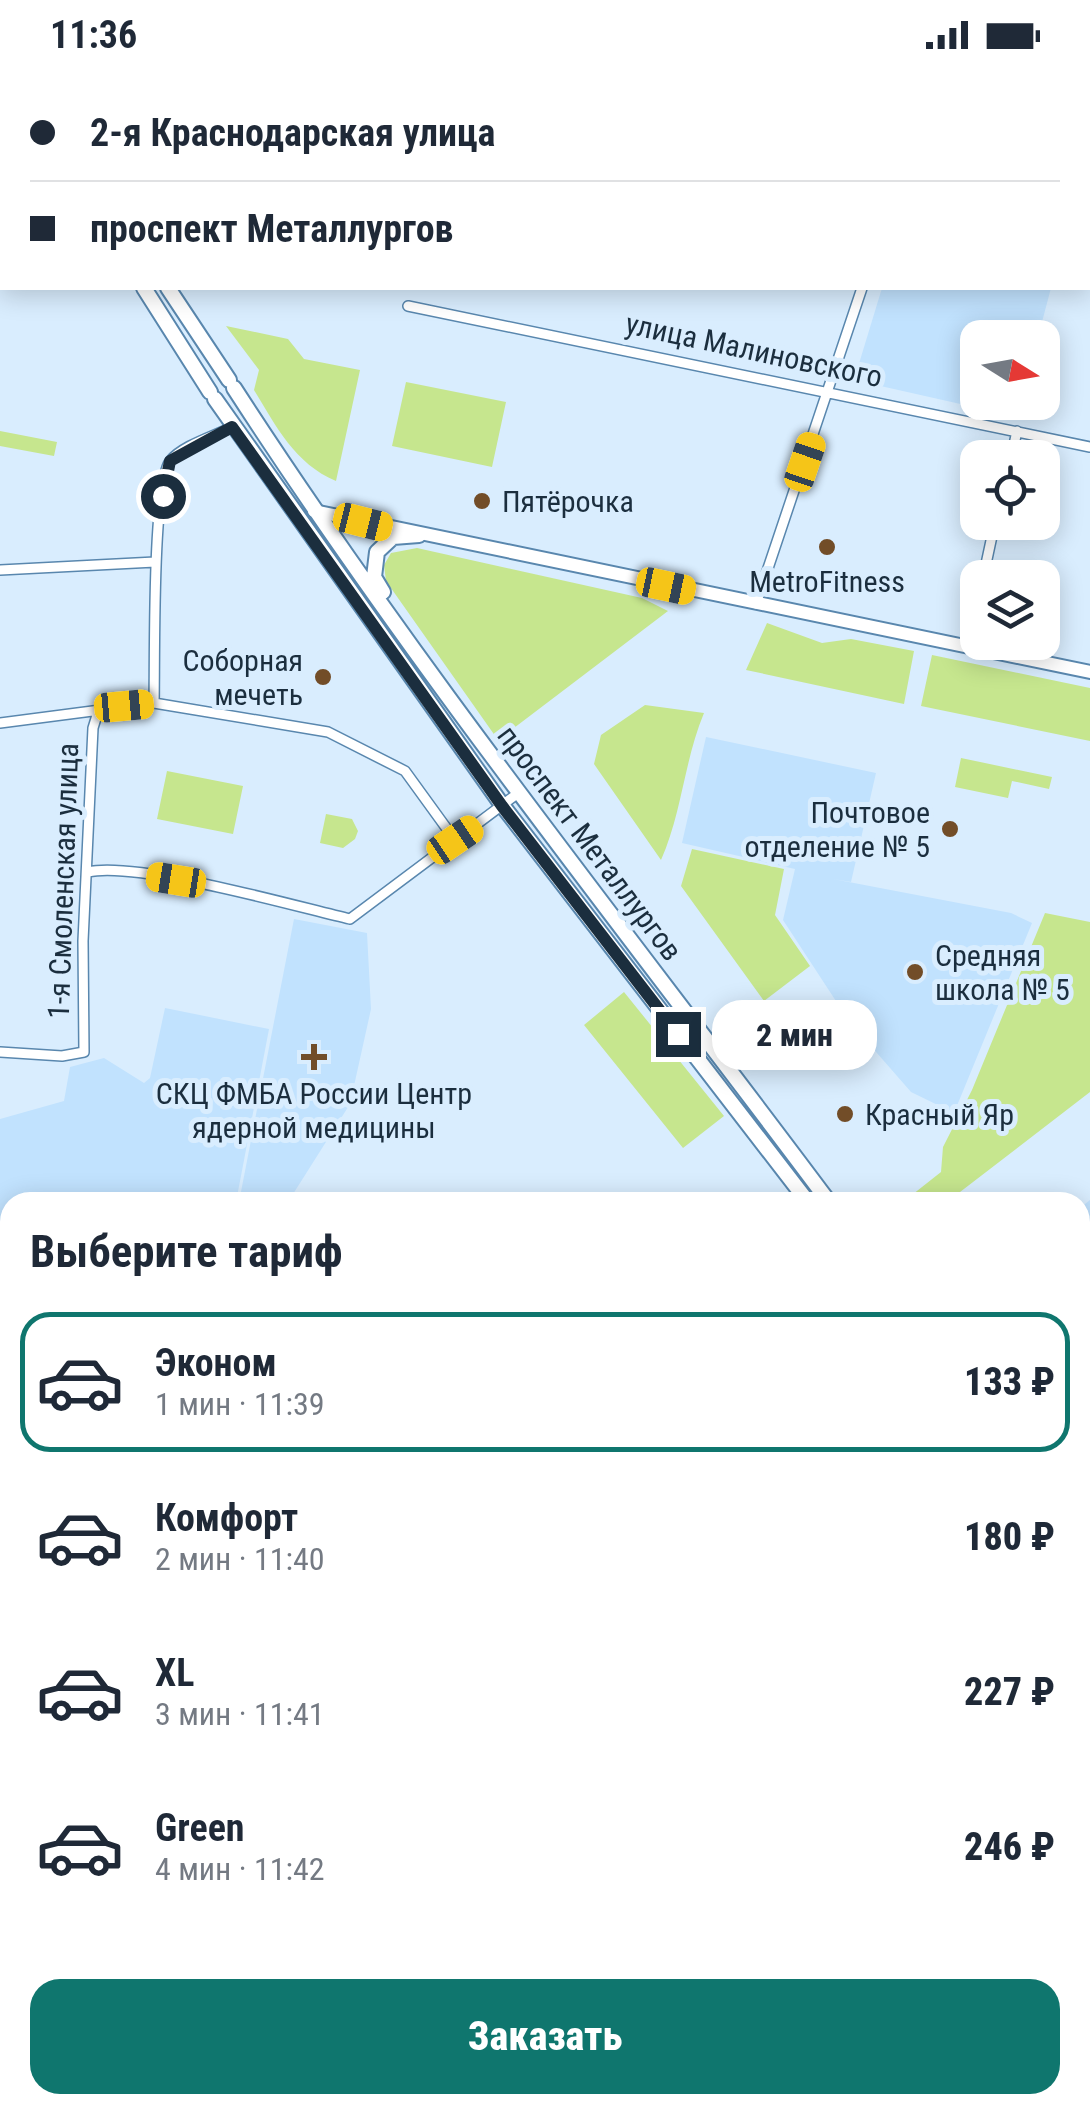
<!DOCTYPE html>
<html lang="ru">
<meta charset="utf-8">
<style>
body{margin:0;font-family:"Roboto Condensed",sans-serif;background:#f6f6f7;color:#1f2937;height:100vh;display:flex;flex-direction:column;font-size:38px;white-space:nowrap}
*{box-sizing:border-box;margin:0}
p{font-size:32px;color:#747a83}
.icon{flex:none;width:55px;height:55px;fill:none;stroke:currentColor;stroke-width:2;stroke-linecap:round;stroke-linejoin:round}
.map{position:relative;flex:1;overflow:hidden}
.details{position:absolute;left:0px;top:1122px;width:1090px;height:922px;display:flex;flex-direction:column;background:#fff;border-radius:30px 30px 0 0;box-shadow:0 5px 25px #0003}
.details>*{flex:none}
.banner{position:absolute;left:0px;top:0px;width:1090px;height:220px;box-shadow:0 5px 25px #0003;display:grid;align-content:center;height:220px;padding:0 30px;background:#fff}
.needle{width:65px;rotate:101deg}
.buttons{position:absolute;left:960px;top:250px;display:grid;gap:20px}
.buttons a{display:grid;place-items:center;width:100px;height:100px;border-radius:20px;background:#fff;box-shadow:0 5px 25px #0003;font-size:50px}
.end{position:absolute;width:45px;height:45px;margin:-22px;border:12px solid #1b2e3e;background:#fff;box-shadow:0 0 0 5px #fff}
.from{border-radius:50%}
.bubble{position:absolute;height:70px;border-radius:30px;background:#fff;box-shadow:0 5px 25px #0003;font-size:32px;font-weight:800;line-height:70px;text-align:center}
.car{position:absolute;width:30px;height:60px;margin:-30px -15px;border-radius:12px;box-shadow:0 0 8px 2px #0007;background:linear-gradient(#f5c518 24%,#345 0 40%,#f5c518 0 76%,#345 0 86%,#f5c518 0)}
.banner b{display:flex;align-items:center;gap:35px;height:95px;font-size:38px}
.banner b+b{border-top:2px solid #e0e1e3}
.banner i{width:25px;height:25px;background:#1f2937}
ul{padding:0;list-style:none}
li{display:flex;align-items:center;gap:30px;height:140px;margin:0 20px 15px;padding:0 10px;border:5px solid transparent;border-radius:30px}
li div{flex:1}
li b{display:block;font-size:38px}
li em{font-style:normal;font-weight:800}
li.on{border-color:#0f766e}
li>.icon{width:90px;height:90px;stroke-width:1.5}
h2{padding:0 30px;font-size:45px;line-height:120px}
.button{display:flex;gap:20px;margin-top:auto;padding:20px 30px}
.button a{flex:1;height:115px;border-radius:30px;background:#0f766e;color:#fff;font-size:40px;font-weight:800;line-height:115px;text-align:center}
.status{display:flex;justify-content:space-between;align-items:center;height:70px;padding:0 50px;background:#fff;direction:ltr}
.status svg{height:28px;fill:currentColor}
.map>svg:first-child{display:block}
.built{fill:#c1e2fe}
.green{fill:#c6e68e}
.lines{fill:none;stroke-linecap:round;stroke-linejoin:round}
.street-casing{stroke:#5987ae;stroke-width:12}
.secondary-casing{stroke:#5987ae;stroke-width:16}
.primary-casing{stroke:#5987ae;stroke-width:18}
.street{stroke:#fff;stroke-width:9}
.secondary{stroke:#fff;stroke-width:12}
.primary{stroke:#fff;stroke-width:14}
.route{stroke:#1b2e3e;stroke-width:12}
.poi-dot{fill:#724d28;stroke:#d9edfe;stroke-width:4}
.labels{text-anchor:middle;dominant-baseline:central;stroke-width:10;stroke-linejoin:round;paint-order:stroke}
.street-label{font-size:30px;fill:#1b2e3e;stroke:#d9edfe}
.poi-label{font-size:30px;fill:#1b2e3e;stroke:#d9edfe;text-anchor:start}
</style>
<div class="status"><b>11:36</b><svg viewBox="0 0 49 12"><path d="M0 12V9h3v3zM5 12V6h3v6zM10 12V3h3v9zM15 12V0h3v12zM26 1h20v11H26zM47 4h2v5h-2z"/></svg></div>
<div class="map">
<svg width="1090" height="2044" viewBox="0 0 1090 2044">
<rect width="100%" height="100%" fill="#d9edfe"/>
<path class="built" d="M949,0H1090V169L1088,2Z
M882,218H1051L1038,267L978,268V332L1025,333L1022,348L854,310Z
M706,667L876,703L851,812L833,809L1011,843L1032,853L954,1043L911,1022L849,951L783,850L795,799L682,773Z
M294,849L367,863L371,939L350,1034L288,1132H239Z
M165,938L269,959L236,1132H10V1468L0,1437V1049L64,1031L70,997L104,988L144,1013L150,1008Z
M1090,1130V1230L1080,1218V1138Z
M924,2035H1015L1021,2043L912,2044Z"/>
<path class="green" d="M226,256L288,269L304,289L360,300L336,411C295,394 276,356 254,320L259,300Z
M406,312L506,332L492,397L392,376Z
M0,361L57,372L54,386L0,376Z
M417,478L642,528L668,541L498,670L386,511L384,495L391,483Z
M767,553L822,573L851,569L914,581L904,634L746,600Z
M932,585L1090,618V671L921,636Z
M645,635L704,643C684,691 682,743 661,790L594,694L601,665Z
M961,688L1052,707L1049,719L1012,711L1008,728L955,717Z
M167,701L243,716L233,764L157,749Z
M326,744L352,749L358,761L355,769L343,778L320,773Z
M692,779L784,799L775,845L810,896L764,931L681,816Z
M1045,843L1090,852V1022L947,1132H903L941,1102L943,1077L972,1020Z
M624,922L724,1046L683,1078L584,955Z
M10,1754V1827L0,1829V1756L7,1761Z
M0,1959L10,1981V2035H35L40,2044H0Z"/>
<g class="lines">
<defs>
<path id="street" d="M930,2L931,0
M408,236L1090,377
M1011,388L1017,361
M0,500L155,492
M983,508L995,452
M756,534L862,218
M968,576L978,533
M154,633C155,595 152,415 170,391C183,375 215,366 232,357
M0,653L154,633L328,662L405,701L455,770
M88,802C137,791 294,836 350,849L517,724
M615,852L633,838
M0,982L62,986L84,982L83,871L93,658L98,642
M303,2035L313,2044
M510,2035L519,2044
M349,2044L357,2035"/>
<path id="secondary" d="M314,441L1090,602"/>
<path id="primary" d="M2,0L4,2
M26,0L28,2
M144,218L210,322
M168,218L229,310
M234,318C417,601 628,863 829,1132
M215,329L502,735L808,1132
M383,522L374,507L377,482L393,467L419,465
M1080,1462L1090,1475
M1080,1491L1090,1504"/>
</defs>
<use href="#street" class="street-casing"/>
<use href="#secondary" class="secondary-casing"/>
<use href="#primary" class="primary-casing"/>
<use href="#street" class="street"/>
<use href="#secondary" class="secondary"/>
<use href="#primary" class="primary"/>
</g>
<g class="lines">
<path class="route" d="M163,426L170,391L232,357L502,736L678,964"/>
</g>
<g class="poi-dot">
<circle cx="482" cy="431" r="10"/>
<circle cx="827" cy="477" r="10"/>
<circle cx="323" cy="607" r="10"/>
<circle cx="950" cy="759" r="10"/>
<circle cx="915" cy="902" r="10"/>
<path d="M309 972h10v10h10v10h-10v10h-10v-10h-10v-10h10z"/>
<circle cx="845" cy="1044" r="10"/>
</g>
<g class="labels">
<g class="street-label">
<text transform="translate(754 280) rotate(12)">улица Малиновского</text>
<text transform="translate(590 773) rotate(53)">проспект Металлургов</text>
<text transform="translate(63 811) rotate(-88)">1-я Смоленская улица</text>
</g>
<g class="poi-label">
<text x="502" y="431">Пятёрочка</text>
<text x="827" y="511" text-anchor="middle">MetroFitness</text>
<text x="303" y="590" text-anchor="end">Соборная<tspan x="303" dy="34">мечеть</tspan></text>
<text x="930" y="742" text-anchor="end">Почтовое<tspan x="930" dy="34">отделение № 5</tspan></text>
<text x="935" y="885">Средняя<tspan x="935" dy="34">школа № 5</tspan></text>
<text x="314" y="1023" text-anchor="middle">СКЦ ФМБА России Центр<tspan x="314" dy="34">ядерной медицины</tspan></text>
<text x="865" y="1044">Красный Яр</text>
</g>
</g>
</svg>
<div class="buttons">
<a><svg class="needle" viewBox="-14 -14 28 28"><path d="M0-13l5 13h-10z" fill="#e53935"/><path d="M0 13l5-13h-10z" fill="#747a83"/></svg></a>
<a><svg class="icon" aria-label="locate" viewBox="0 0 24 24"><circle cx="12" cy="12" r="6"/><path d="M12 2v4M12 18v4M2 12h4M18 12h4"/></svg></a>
<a><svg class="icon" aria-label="layers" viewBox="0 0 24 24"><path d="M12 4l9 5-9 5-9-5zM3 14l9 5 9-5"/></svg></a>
</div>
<i class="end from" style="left:163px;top:426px"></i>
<i class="end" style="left:678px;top:964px"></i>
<div class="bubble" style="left:712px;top:930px;width:165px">2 мин</div>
<i class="car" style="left:805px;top:392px;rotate:19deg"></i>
<i class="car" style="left:363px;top:452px;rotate:104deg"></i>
<i class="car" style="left:666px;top:516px;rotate:102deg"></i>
<i class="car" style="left:124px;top:636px;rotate:85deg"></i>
<i class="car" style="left:455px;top:770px;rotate:56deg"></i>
<i class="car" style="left:176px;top:810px;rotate:279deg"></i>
<div class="banner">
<b><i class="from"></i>2-я Краснодарская улица</b>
<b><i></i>проспект Металлургов</b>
</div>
<section class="details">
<h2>Выберите тариф</h2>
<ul>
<li class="on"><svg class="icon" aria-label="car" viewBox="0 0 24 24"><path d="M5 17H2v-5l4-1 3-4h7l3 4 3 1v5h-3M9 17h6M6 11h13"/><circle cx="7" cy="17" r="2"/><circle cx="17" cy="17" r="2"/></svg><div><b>Эконом</b><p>1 мин · 11:39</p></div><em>133 ₽</em></li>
<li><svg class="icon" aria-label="car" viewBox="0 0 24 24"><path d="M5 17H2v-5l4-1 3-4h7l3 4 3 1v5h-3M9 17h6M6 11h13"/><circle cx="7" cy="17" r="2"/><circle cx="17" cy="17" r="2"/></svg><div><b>Комфорт</b><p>2 мин · 11:40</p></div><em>180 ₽</em></li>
<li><svg class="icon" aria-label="car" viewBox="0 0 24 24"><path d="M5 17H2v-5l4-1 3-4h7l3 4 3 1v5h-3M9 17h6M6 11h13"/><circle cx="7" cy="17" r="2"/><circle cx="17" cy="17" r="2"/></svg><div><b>XL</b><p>3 мин · 11:41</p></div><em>227 ₽</em></li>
<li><svg class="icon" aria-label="car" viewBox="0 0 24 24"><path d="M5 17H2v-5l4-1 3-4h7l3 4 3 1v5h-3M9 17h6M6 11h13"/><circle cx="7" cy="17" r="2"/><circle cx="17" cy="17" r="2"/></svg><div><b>Green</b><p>4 мин · 11:42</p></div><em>246 ₽</em></li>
</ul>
<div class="button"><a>Заказать</a></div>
</section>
</div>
